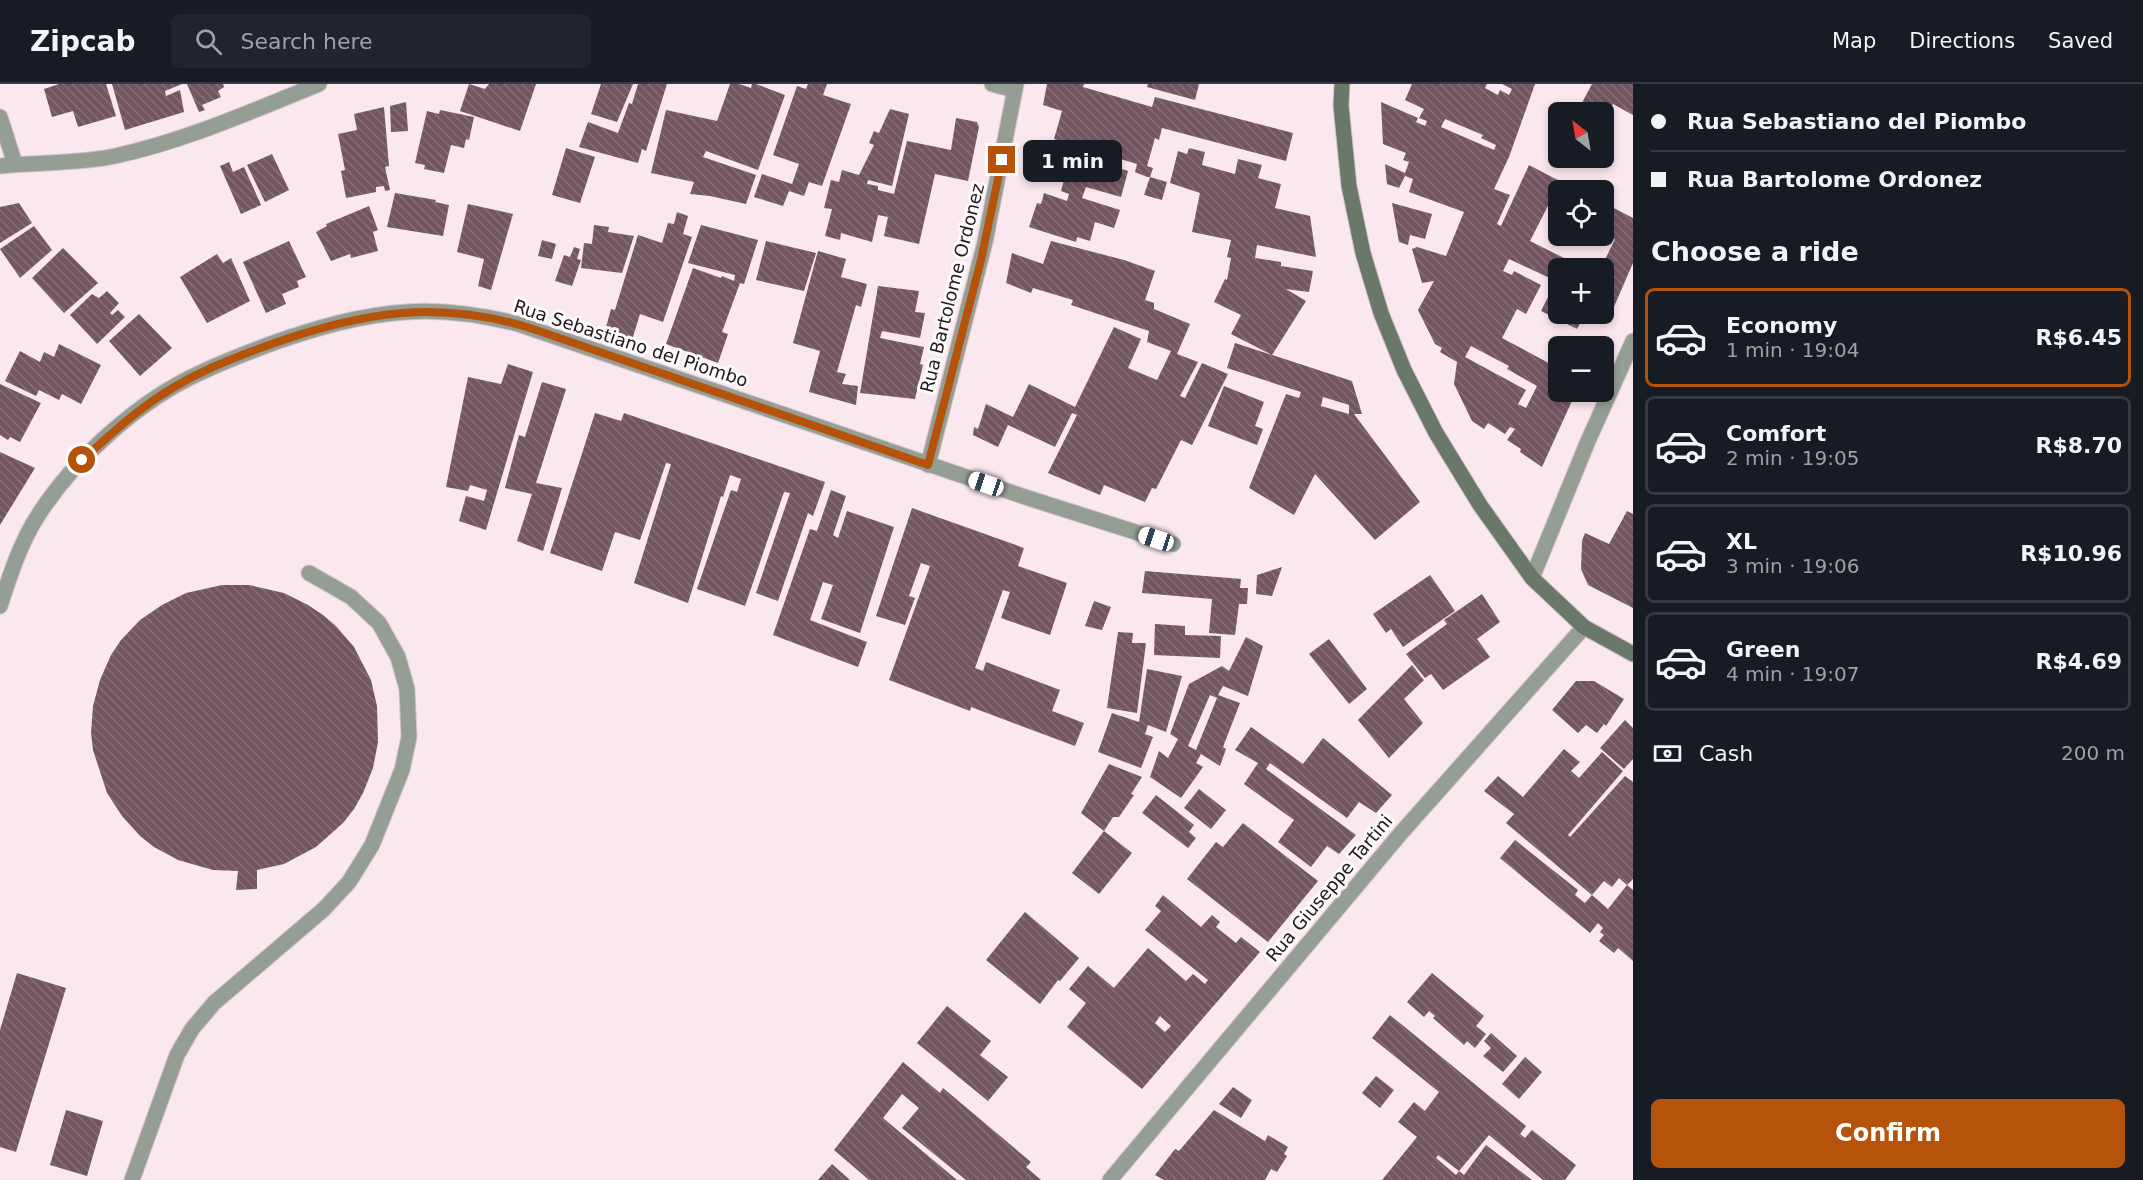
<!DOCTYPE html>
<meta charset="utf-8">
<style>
body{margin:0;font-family:"DejaVu Sans",sans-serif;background:#20242c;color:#f1f3f6;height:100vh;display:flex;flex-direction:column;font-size:22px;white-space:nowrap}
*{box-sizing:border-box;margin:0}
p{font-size:20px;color:#9ea1a6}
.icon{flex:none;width:33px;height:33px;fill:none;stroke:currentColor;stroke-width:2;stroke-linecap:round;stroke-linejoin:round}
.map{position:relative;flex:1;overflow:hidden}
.side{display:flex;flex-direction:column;background:#171b24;width:510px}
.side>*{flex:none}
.top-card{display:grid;align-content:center;height:132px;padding:0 18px;background:#171b24}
.needle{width:39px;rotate:329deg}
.buttons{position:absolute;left:1548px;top:18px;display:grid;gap:12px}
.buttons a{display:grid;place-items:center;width:66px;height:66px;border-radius:9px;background:#171b24;box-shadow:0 3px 9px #0003;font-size:30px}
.end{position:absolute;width:27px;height:27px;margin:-14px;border:8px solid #b45309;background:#fff;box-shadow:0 0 0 3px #fff}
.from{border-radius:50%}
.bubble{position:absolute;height:42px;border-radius:9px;background:#171b24;box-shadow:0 3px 9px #0003;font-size:20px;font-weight:800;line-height:42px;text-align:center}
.car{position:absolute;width:18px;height:36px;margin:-18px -9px;border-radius:8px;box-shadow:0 0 4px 2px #0007;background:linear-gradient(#fff 24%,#345 0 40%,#fff 0 76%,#345 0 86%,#fff 0)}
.top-card b{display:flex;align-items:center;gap:21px;height:57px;font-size:22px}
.top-card b+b{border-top:2px solid #363941}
.top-card i{width:15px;height:15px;background:#f1f3f6}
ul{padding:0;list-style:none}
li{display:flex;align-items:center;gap:18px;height:99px;margin:0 12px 9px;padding:0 6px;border:3px solid #363941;border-radius:9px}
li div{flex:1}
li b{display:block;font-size:22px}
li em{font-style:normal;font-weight:800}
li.current{border-color:#b45309}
li>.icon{width:54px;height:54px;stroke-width:1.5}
h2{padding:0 18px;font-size:27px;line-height:72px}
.pay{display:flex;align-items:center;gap:15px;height:66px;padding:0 18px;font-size:22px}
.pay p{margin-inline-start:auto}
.button{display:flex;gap:12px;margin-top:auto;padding:12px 18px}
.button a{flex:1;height:69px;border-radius:9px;background:#b45309;color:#fff;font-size:24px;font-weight:800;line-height:69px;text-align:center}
header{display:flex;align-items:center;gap:36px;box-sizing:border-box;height:84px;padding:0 30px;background:#171b24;border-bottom:2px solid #363941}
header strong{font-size:28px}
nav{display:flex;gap:33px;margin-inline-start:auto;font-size:21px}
.search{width:420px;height:54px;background:#20242c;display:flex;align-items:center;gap:15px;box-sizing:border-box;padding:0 21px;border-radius:9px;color:#9ea1a6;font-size:22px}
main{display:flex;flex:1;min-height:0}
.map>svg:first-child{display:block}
.building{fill:url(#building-back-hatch);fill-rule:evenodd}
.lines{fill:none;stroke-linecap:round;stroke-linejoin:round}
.lane-casing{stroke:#d4c2c8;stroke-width:17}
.street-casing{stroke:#d4c2c8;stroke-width:17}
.secondary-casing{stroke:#d4c2c8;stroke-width:17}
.lane{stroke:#949e94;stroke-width:15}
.street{stroke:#949e94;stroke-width:15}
.secondary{stroke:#6a786a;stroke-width:15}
.route{stroke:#b45309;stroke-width:8}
.labels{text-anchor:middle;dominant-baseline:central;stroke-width:6;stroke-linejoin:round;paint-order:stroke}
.street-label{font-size:18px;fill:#23171c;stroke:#fafafa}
</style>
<header>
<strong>Zipcab</strong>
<div class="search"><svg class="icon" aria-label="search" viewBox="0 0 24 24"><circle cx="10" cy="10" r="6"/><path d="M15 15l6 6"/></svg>Search here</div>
<nav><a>Map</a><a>Directions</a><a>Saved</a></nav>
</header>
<main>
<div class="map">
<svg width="1633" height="1096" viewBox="0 0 1633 1096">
<defs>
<pattern id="building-back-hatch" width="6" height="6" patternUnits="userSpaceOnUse" patternTransform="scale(1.5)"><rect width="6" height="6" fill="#735662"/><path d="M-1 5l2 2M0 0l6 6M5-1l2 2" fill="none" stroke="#866f78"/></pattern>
</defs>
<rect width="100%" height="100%" fill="#fbe7ee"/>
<path class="building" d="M59,0H106L116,32L78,43L73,27L52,33L44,5Z
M112,0H182L165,7L166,12L180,6L184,28L125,46Z
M187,0H223L224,3L218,7L221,13L202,21L205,26L199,28Z
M469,0L485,5L489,0H536L520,47L460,27Z
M601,0H633L617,38L591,30Z
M638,0H667L646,67L642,65L638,79L579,63L588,38L618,49L629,19L632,20Z
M730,0H739L751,4L752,0H756L785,11L758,86L706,67L703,73L756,91L746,120L710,112L690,110L694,98L651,89L666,26L717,37Z
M808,0H827L823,11L851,20L822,102L809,98L804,112L789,107L783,122L754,113L762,90L792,100L799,80L773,71L797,2L806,5Z
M1047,0H1084L1083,3L1152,23L1155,13L1293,49L1286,77L1162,44L1159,56L1155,54L1147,82L1153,84L1150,93H1147L1135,88L1137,80L1054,55L1062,27L1043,21Z
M1148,0H1199L1195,16L1147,3Z
M1412,0H1487L1485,4L1498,11L1500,6L1509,11L1512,5L1502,0H1535L1509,73L1494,105L1510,111L1497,140L1501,142L1529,81L1571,103L1569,106H1558V112L1554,110L1530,157L1584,184H1558V230H1585L1577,245L1541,227L1556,197L1509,175L1503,187L1512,191L1514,187L1541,201L1526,230L1517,225L1502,254L1558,284V308H1576L1542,383L1520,368L1521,365L1507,356L1515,345L1510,343L1505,350L1488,339L1484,345L1472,337L1454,300L1457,278L1440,268L1442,264L1435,260L1418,226L1434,197L1422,199L1412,165L1417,163L1446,172L1464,128L1409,108L1413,95L1405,92L1399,104L1387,100L1385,80L1405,89L1409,78L1403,76L1406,69L1383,60L1381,18L1418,34L1416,38L1425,42L1427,37L1419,34L1424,25L1405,16ZM1445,35L1483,51L1481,54L1496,61L1494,66L1441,43ZM1471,262L1509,282L1507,285L1537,302L1526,324L1518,320L1526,306L1465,273Z
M1592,0H1633V31L1613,20L1604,38V28H1577Z
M406,18L408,47L391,48L390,22Z
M384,23L389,82L385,83L390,106L385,107L384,102L376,103V108L346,114L341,87L345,86L338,50L357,46L354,30Z
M890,25L909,30L892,102L868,96L867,100L878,102V106L894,110L907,57L951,66L956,34L977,38L979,43L968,97L935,90L919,160L884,152L888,133L878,131L872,158L841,149L840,156L825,152L832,125L824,124L831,96L839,98L842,86L859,91L874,61L869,59L874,47L879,49Z
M440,26L474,33L469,56L466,55L464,64L451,61L444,89L424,85L425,81L415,79L427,27L439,30Z
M566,64L595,73L580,119L552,111Z
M1052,64L1128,87L1121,113L1086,103L1082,114L1120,126L1114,144L1095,138L1090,157L1077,153L1076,158L1029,143L1037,119L1041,120L1044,109L1067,117L1069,110L1061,107L1064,96L1044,90Z
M1189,64L1205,68L1202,81L1235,90L1238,75L1262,81L1258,94L1281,100L1275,124L1310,132L1316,173L1257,161L1255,174L1281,178V182L1313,187L1309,208L1286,205L1306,217L1272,271L1231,250L1241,231L1214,218L1225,195L1227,196L1231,174L1227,173L1231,156L1192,148L1200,109L1170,99L1178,67L1187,70Z
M272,70L289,106L265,118L247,81Z
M229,78L233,88L244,83L261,121L241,130L220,82Z
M1150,93L1167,98L1162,116L1144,111Z
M395,109L436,116L435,118L449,121L443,152L387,143Z
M19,119L32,139L0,159V123Z
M1392,119L1432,130L1425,155L1410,151L1408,161L1399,158Z
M1604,119L1633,134V179L1613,225L1604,220V184H1601L1615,155L1604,149Z
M468,120L513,130L491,206L478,202L484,175L457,168Z
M369,122L378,146L373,148L378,167L351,174L350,170L331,177L316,148L327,142L326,140Z
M677,128L688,132L683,150L692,153L663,238L640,230L632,256L605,247L611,225L615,226L638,151L662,159L668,139L674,140Z
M594,141L609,143L608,148L634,152L622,189L581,184L584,159L592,160Z
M701,141L758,156L744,200L740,199L722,248L728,250L718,279L666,260L693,184L721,194L722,192L734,197L735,191L688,179Z
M34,142L52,166L20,194L0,165Z
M542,156L556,160L552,175L538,172Z
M289,157L306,193L297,197L299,203L282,210L286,220L266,229L243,178Z
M766,157L816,169L804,207L756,196Z
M1051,157L1124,176L1155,187L1145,216L1154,219V225L1190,240L1177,270L1198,278L1180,312L1185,314L1202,279L1228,290L1192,361L1181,356L1156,405L1152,404L1145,418L1104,401L1100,411L1048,389L1077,331L1072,329L1055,363L1008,341L998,363L973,351L974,343L978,345L986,320L1013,333L1029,300L1075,323L1114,243L1141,255L1128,284L1157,296L1171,267L1147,258L1149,247L1071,221L1073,216L1033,204L1031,209L1006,199L1012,169L1043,180Z
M574,163L580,165L577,175L581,176L572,202L555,197L564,171L570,173Z
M63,164L98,199L64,229L32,194Z
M818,167L846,175L841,193L867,200L861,223L856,221L837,288L846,290L842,300L858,302L856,321L809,308L820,267L793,259Z
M217,170L223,179L231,174L250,217L207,239L180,193Z
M878,202L919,207L915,228L925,229L920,254L882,247L880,254L924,263L920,280L923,281L915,315L860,309Z
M107,207L119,219L110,229L112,231L118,226L125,233L97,260L70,231L92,210L99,214Z
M139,230L172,264L140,292L109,257Z
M1235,259L1352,297L1362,330H1354L1420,418L1375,456L1315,390L1294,431L1249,404L1286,310L1299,314L1301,308L1227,284ZM1323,313L1349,321V330L1321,322Z
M59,260L101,281L81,320L62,310L59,316L39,306L36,312L5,297L20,267L40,278L44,268L54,273Z
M508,280L533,288L486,446L459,437L466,412L484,417L487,406L470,401L468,407L446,403L468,293L501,300Z
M542,298L566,305L536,399L562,404L543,467L517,457L532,410L505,404L519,351L525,353Z
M0,300L41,319L20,358L10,353L8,356L0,351Z
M1224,302L1264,318L1255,342L1263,345L1257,361L1208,342Z
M595,329L621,337L624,329L825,398L813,432L808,429L778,517L756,509L790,409L784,408L745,522L697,505L731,406L737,408L741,395L730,391L723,413L721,412L688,519L634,499L671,380L666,379L640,456L615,448L602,487L550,469Z
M0,368L35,384L0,441Z
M831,406L846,412L833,451L838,454L847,427L894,443L860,549L821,535L833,501L823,498L810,536L867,558L858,583L773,551L810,445L817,447Z
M912,424L1024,464L1018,482L1067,499L1050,551L1001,534L1010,508L1003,506L975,584L983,587L986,578L1060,606L1052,627L1084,639L1075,662L971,623L970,627L889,596L930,482L921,479L909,512L915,514L905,541L876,532Z
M1627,427L1633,430V524L1588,501L1581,485L1582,457L1585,449L1609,460Z
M1282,483L1272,512L1256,510L1257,491Z
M1145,487L1241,495L1240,504H1248L1247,520H1239L1235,551L1209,549L1212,515L1142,509Z
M1430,491L1455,527L1403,563L1391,545L1386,549L1373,530Z
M222,501H249L284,509L308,521L323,531L336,542L354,563L371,596L377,622L378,658L373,684L363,709L354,725L343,739L316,763L284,780L257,786V805L236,806L238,787L213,786L178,776L154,763L140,752L122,732L107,709L93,666L91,649L93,622L100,596L111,571L121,556L140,536L162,521L186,509Z
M1482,510L1500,538L1477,555L1490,573L1443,606L1431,590L1425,594L1406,570L1447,540L1444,536Z
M1094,517L1111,523L1102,546L1085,542Z
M1155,540L1185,542V551L1221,552L1220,574L1154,571Z
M1118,548L1133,549L1132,559H1146L1137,629L1107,624Z
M1246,553L1263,562L1248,612L1223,602L1218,611L1240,619L1223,663L1226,665L1220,682L1201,670L1196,679L1203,683L1181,714L1150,693L1159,667L1168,674L1178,655L1170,650L1189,600L1222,582L1229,587ZM1210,611L1217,614L1196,666L1188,662Z
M1329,555L1367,605L1349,620L1309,570Z
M1412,581L1424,596L1404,615L1423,639L1389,674L1358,636Z
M1147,585L1182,592L1166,648L1148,641L1145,650L1153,653L1141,684L1098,668L1112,629L1139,638Z
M1576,597H1594L1624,615L1606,642L1604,640L1597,649L1586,641L1578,649L1552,626Z
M1625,636L1633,644V675L1624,685L1600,664Z
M1251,643L1303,680L1323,654L1392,711L1376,729L1359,718L1347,734L1270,679L1266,685L1356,751L1339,770L1327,762L1311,783L1278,758L1294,736L1244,700L1258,679L1235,666Z
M1564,665L1580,678L1571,687L1579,694L1602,668L1623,687L1568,751L1570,753L1625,692L1633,698V795L1627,801L1619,794L1612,803L1604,797L1592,811L1608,825L1627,801L1633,806V877L1618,864L1614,869L1599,857L1604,851L1600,848L1603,844L1598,839L1590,849L1500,774L1515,756L1578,806L1575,811L1585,819L1592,811L1506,739L1514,730L1484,707L1498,692L1523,713Z
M1109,680L1142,693L1131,710L1134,711L1119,733H1113L1104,747L1132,769L1099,810L1072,789L1104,747L1081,729Z
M1199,705L1226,726L1211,745L1184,724Z
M1156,711L1194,741L1189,748L1196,754L1188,764L1142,729Z
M1243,739L1318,797L1268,858L1187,795L1216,758L1223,763Z
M1163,811L1201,843L1212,831L1220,838L1216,843L1236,859L1241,853L1260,868L1142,1005L1067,943L1086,919L1069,905L1088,882L1114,904L1148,864L1186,897L1193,890L1205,900L1208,896L1145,846L1161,827L1155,822ZM1160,932L1171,942L1165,948L1155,939Z
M1025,828L1079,874L1060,897L1058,896L1040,920L986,876Z
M17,889L66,904L16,1068L0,1063V946Z
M1432,889L1484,932L1476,942L1486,950L1475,964L1467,957L1464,961L1433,934L1435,932L1429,927L1424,933L1407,918Z
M947,922L991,957L980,971L1008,993L988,1017L917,959Z
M1390,931L1526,1042L1520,1050L1525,1054L1532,1046L1576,1081L1565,1096H1543L1489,1051L1459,1087L1464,1091L1486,1061L1532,1096H1382L1417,1053L1398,1038L1414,1018L1425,1027L1439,1008L1372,954ZM1438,1071L1459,1087L1456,1091L1436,1074Z
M1491,949L1517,972L1503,988L1483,972L1491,964L1484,957Z
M1525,973L1542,988L1519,1015L1502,1000Z
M903,978L940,1009L943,1004L1031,1078L1026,1083L1041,1096H966L902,1044L919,1024L902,1010L883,1034L957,1096H869L834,1066Z
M1376,992L1394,1006L1380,1024L1362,1009Z
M1233,1003L1252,1016L1241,1034L1219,1020Z
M66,1026L103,1037L87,1092L50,1081Z
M1214,1026L1265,1057L1268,1051L1288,1063L1284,1070L1287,1072L1277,1088L1271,1085L1265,1096H1164L1155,1091L1175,1065L1179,1067Z
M832,1080L850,1096H818Z"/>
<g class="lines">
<defs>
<path id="lane" d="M0,33L15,80
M132,1096L177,971L192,945L214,919L324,825L349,798L372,761L402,686L409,653L407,605L398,573L379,539L351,513L309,489"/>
<path id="street" d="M992,0L1015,6
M0,82C38,78 77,80 115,72C185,57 252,27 319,0
M928,381L985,158L1016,0
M1532,494L1588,357L1633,257
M0,522C10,491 21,457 39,430C75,374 141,315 202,288C225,277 249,268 273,259C316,244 360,231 406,228C444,225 482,231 518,240L1025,413L1173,460
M1110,1096L1401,749L1584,543"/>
<path id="secondary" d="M1342,0L1341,22L1349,102L1363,169L1381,229L1404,286L1436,349L1480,421L1532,494L1584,543L1633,570"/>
</defs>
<use href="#lane" class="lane-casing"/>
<use href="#street" class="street-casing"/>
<use href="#secondary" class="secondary-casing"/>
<use href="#lane" class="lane"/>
<use href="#street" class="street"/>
<use href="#secondary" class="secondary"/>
</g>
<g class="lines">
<path class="route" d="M82,376C108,353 133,329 163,310C195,289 230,275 266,262C360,228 439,214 536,246L928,381L981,176L1002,76"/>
</g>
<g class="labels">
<g class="street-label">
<text transform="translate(952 204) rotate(-76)">Rua Bartolome Ordonez</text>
<text transform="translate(631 259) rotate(18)">Rua Sebastiano del Piombo</text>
<text transform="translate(1329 804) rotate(-50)">Rua Giuseppe Tartini</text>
</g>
</g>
</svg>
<div class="buttons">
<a><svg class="needle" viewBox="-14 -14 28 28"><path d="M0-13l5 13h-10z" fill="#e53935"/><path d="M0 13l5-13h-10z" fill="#9ea1a6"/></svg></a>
<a><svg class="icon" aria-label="locate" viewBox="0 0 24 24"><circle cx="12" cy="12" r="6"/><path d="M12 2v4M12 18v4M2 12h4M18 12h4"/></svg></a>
<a>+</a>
<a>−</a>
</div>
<i class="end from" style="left:82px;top:376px"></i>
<i class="end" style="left:1002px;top:76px"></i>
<div class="bubble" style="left:1023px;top:56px;width:99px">1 min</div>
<i class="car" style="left:986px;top:400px;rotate:289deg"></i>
<i class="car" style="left:1156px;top:455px;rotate:288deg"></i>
</div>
<section class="side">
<div class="top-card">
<b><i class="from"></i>Rua Sebastiano del Piombo</b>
<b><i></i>Rua Bartolome Ordonez</b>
</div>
<h2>Choose a ride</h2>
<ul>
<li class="current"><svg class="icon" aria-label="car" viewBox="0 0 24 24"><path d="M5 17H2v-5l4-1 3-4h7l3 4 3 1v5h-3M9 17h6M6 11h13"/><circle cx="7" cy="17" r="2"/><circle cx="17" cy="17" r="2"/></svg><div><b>Economy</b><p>1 min · 19:04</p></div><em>R$6.45</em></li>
<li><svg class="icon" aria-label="car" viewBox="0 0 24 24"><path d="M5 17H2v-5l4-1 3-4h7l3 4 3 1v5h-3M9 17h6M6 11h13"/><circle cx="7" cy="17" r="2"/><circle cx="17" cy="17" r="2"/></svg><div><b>Comfort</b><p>2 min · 19:05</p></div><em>R$8.70</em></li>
<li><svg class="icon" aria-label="car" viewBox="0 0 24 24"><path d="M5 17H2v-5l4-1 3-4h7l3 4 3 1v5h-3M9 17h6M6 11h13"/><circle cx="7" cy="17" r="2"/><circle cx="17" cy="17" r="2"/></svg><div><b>XL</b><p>3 min · 19:06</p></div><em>R$10.96</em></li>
<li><svg class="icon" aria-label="car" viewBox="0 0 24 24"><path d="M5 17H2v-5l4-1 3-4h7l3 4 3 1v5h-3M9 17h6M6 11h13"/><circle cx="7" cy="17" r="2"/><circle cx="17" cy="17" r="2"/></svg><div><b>Green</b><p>4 min · 19:07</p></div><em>R$4.69</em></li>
</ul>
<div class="pay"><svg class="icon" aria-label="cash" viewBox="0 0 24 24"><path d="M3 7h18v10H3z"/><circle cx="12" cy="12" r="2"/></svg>Cash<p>200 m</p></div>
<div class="button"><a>Confirm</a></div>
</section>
</main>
